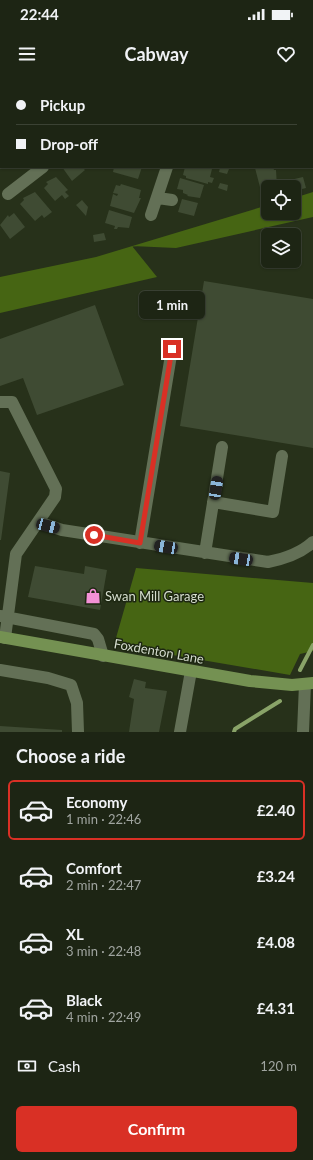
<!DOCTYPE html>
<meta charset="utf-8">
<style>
body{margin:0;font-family:Lato,sans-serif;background:#252d1d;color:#f1f3f6;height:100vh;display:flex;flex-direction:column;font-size:15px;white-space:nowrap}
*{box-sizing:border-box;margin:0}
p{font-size:13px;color:#a0a5a0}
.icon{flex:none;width:22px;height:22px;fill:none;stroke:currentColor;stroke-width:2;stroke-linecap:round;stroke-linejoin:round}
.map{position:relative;height:652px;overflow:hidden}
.panel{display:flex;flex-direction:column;background:#1d2514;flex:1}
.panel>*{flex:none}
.top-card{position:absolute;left:0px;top:0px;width:313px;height:88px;box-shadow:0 1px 3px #0004,0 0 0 1px #3b4234;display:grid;align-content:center;height:88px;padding:0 16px;background:#1d2514}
.fabs{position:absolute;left:261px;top:100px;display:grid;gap:8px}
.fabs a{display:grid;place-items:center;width:40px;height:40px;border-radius:6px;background:#1d2514;box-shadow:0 1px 3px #0004,0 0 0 1px #3b4234;font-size:20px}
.end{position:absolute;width:18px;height:18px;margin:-9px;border:5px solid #d93025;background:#fff;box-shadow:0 0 0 2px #fff}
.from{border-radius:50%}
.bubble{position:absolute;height:28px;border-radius:6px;background:#1d2514;box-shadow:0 1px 3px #0004,0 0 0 1px #3b4234;font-size:13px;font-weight:700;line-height:28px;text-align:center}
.car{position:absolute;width:12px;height:24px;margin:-12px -6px;border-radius:5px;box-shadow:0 0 3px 1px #0007;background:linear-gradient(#222 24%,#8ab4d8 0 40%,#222 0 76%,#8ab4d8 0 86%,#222 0)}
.top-card b{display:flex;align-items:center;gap:14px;height:38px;font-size:15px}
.top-card b+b{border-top:1px solid #3b4234}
.top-card i{width:10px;height:10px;background:#f1f3f6}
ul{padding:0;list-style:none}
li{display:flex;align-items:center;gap:12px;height:60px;margin:0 8px 6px;padding:0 8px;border:2px solid transparent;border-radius:6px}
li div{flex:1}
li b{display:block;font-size:15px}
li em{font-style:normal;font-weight:700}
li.active{border-color:#d93025}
li>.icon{width:36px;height:36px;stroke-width:1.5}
h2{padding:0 16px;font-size:18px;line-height:48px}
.pay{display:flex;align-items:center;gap:10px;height:44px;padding:0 16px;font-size:15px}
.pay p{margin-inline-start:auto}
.action{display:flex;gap:8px;margin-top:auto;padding:8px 16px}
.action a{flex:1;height:46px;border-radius:6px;background:#d93025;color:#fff;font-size:16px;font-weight:700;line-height:46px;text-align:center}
.status{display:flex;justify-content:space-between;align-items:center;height:28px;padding:0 20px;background:#1d2514;direction:ltr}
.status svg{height:11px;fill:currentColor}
header{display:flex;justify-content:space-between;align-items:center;height:52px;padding:0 16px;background:#1d2514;font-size:18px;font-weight:700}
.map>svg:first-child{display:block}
.forest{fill:#466513}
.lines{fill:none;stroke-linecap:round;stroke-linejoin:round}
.stream{stroke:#89a368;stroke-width:4}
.building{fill:#3f4b33}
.minor{stroke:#637056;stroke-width:12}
.major{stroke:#749152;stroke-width:12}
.route{stroke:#d93025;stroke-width:5}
.labels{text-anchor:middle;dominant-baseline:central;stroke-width:3;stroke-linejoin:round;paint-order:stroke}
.poi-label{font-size:13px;fill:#d6decf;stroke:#1d2711;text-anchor:start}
.street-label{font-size:13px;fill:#d6decf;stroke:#1d2711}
</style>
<div class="status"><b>22:44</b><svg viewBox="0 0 49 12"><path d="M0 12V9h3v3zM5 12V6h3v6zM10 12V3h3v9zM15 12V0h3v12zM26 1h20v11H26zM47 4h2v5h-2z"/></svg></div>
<header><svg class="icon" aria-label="menu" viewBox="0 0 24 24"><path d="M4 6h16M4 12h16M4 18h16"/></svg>Cabway<svg class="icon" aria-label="heart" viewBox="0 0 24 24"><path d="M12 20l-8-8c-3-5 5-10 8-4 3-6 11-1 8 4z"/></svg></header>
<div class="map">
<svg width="313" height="652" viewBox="0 0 313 652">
<rect width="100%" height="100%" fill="#27311a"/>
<path class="forest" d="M313,112V137L176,168L132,166L157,197L0,233V197L96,177L268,125V133H294V118Z
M136,488L313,503V571L300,574L290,595L114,565Z"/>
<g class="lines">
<path class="stream" d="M300,590L313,565
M234,652L235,649L280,621"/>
</g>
<path class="building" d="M62,87H82L85,90L72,101Z
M114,87H142L138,99L113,92Z
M185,87H205L212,89L210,97L214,98L212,103L208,102V104L186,98V96L183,95Z
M220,87L229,89L227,94L219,92Z
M261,87H273L274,90H276L277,107H268V110L261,111L255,88Z
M56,97L68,110L65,112L69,116L65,119L62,115L55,121L44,108L48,104L46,102Z
M303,97L306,108L294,111L290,100Z
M180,98L204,105L200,118L187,116L188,115L183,113V110L177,109Z
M220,103L228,105L227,111L218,108Z
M121,104L141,110L139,118H141L134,133L110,126L113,114L117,116L118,114L113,113L116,105L120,106Z
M35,112L52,132L44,138L42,135L35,141L20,124L24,120L23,118Z
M182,119L198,123L194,136L178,132Z
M82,120L88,127L86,136L76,125Z
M109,130L132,137L129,148L118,147L117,149H114L115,146L105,143Z
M14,133L25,147L10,159L0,145L8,135L9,137Z
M104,153L106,160L94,162L93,155Z
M204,201L313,219V368L180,346Z
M95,225L124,305L37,335L23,298L0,306V259Z
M0,391L10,393L1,460H0Z
M35,486L84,494L85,486L107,490L100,530L28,517Z
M134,599L146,602L145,608L167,611L159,652H129L134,619L129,617Z
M0,646L62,650V652H0Z"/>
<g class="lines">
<path class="minor" d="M232,0L235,1
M193,1V0
M312,27H313
M8,114L43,87
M158,118L172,120
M151,135L167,87
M0,322H12L56,409L55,417L16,474L5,558
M213,422L273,432L282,376
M38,442L62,450L268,482C284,479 300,474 313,462
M140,463L172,269
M205,473L222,367
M0,536L94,554L98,559L103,576
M0,590L48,598L71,605L77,623L78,652
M180,652L191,591
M303,652L305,604"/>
<path class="major" d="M0,557L250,601L292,605L313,603"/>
</g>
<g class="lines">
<path class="route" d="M94,455L140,463L172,269"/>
</g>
<defs>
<symbol id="shop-bare" viewBox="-9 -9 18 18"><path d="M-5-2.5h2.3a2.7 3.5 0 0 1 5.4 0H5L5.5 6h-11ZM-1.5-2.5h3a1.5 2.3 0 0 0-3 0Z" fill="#f391d6" stroke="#1d2711" stroke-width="2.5" paint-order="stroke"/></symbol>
</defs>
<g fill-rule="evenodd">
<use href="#shop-bare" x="82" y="505" width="22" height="22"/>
</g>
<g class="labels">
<g class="poi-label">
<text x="105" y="516">Swan Mill Garage</text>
</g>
<g class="street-label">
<text transform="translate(159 571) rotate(10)">Foxdenton Lane</text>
</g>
</g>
</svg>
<div class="fabs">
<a><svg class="icon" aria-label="locate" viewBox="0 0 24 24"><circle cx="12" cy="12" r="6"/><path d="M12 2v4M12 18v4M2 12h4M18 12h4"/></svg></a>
<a><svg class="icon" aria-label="layers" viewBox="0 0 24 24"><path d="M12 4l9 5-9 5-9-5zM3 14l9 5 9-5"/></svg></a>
</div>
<i class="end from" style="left:94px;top:455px"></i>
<i class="end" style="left:172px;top:269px"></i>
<div class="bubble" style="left:139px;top:211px;width:66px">1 min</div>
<i class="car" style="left:216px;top:408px;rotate:9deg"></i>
<i class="car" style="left:48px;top:446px;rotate:105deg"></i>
<i class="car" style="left:166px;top:467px;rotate:280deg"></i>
<i class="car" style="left:241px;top:479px;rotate:279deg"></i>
<div class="top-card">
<b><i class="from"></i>Pickup</b>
<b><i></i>Drop-off</b>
</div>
</div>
<section class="panel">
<h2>Choose a ride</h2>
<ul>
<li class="active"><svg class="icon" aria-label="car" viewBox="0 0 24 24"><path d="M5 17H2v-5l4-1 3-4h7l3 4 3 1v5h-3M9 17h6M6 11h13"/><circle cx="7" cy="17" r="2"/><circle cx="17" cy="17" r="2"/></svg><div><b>Economy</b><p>1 min · 22:46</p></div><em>£2.40</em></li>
<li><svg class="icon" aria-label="car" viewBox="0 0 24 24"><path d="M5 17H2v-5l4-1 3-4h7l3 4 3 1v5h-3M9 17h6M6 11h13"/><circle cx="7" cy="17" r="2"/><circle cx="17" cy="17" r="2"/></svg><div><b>Comfort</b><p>2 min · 22:47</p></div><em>£3.24</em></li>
<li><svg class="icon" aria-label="car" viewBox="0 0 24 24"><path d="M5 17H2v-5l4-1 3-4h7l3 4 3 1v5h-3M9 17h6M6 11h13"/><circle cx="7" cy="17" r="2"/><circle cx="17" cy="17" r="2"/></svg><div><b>XL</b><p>3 min · 22:48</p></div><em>£4.08</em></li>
<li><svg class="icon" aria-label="car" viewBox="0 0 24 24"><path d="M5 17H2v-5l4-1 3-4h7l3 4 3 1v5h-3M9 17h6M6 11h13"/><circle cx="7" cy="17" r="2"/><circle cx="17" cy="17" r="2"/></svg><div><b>Black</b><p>4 min · 22:49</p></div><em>£4.31</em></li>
</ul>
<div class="pay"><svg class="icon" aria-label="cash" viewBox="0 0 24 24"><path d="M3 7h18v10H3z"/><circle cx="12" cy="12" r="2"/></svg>Cash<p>120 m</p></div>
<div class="action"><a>Confirm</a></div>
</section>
